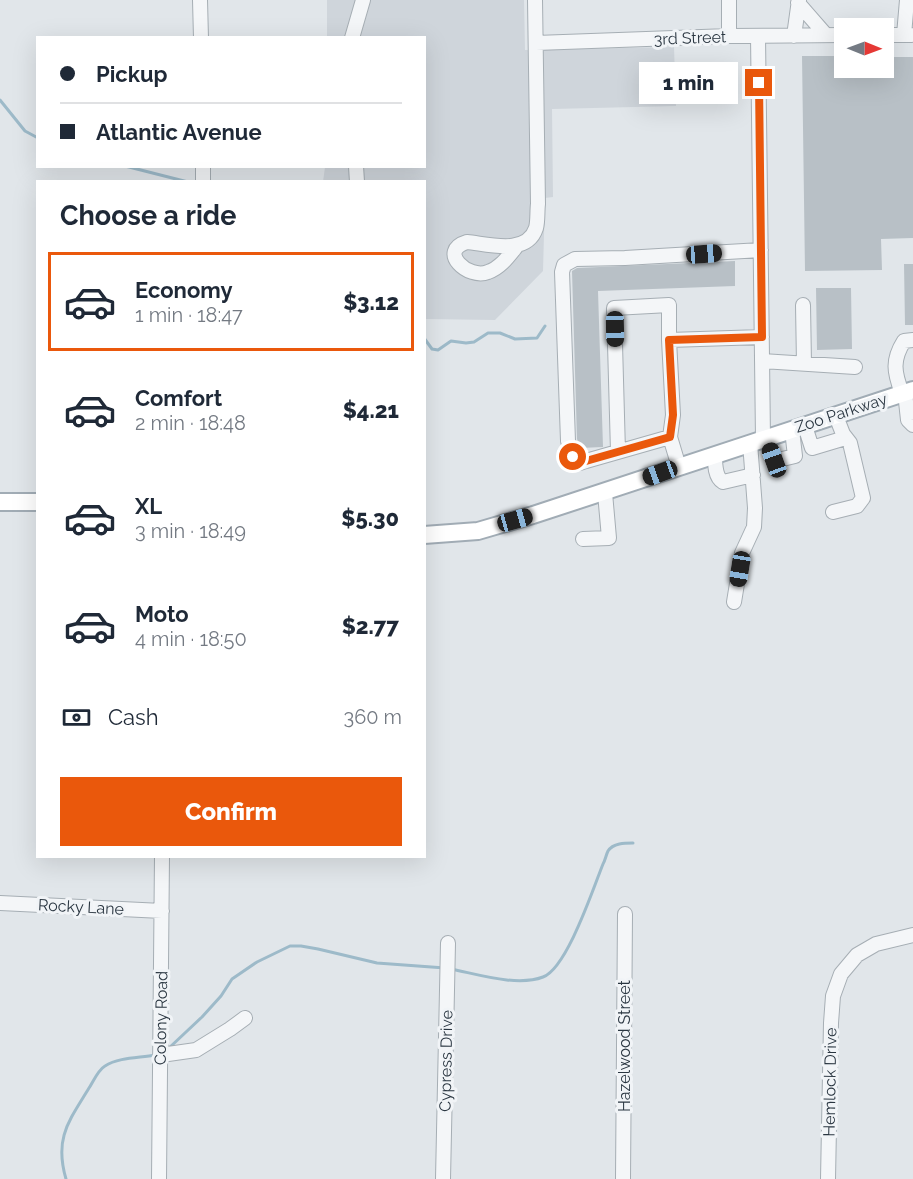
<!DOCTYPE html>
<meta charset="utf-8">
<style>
body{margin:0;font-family:Raleway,sans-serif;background:#f2f2f3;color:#1f2937;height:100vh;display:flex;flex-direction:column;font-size:22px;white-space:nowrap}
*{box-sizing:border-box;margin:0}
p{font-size:20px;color:#747a83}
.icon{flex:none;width:33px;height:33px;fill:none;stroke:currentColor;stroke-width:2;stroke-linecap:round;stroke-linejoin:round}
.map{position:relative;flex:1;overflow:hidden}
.drawer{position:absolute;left:36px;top:180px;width:390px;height:678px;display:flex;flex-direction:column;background:#fff;border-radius:0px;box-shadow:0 6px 24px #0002}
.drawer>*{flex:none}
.top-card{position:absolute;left:36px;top:36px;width:390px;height:132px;border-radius:0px;box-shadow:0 6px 24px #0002;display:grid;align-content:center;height:132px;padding:0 24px;background:#fff}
.needle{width:39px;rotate:91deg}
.buttons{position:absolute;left:834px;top:18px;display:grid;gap:12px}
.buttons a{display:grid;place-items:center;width:60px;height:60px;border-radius:0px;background:#fff;box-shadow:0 6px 24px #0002;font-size:30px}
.end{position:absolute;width:27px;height:27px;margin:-14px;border:8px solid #ea580c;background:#fff;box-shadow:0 0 0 3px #fff}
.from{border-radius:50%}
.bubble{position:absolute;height:42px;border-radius:0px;background:#fff;box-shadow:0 6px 24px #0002;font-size:20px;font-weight:800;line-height:42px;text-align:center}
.car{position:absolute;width:18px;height:36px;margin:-18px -9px;border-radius:8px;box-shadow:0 0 4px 2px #0007;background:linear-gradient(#222 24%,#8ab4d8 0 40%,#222 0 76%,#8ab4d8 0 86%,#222 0)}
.top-card b{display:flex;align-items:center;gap:21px;height:57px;font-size:22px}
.top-card b+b{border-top:2px solid #e0e1e3}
.top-card i{width:15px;height:15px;background:#1f2937}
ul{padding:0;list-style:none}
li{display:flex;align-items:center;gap:18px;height:99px;margin:0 12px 9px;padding:0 12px;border:3px solid transparent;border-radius:0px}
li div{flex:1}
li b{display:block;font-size:22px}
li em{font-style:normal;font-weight:800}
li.on{border-color:#ea580c}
li>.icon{width:54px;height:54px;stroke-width:1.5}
h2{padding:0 24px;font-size:27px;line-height:72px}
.pay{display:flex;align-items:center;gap:15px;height:66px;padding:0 24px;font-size:22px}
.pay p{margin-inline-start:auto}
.action{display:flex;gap:12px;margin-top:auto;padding:12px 24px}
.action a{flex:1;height:69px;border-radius:0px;background:#ea580c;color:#fff;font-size:24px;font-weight:800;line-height:69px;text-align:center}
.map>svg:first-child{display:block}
.built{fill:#cfd5db}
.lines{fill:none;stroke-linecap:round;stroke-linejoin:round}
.stream{stroke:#9dbac9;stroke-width:3}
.building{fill:#b8c0c6}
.minor-casing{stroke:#a6aeb4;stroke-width:16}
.major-casing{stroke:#a1acb5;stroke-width:20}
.minor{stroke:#f4f6f8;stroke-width:14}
.major{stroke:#fff;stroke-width:16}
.route{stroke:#ea580c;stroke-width:8}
.labels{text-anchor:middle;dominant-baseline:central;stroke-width:6;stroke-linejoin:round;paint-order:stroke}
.street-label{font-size:16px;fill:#2a3641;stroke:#f1f4f7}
</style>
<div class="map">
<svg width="913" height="1179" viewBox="0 0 913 1179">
<rect width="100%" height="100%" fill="#e1e6ea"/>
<path class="built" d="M327,0H524L525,50L674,47L676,106L552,109L553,197L545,198L543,271L495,320L425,319L424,182H323L325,167L424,166V38L327,37Z"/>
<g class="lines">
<path class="stream" d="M0,100L25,131L38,138
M125,166L188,182
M424,338L432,349L438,350L451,341L466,343L474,342L488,333H500L515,339L537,338L545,326
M451,969C477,974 517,987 543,977C567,968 593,889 603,864C605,861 606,855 608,851C613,843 625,843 633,843
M169,1048L202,1017L221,996L232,979L257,962L290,946H301L318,949L377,963L445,968
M66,1179C54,1138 69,1121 89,1088C93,1082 98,1070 105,1066C119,1057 140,1058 155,1055"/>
</g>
<path class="building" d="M802,56H844V68H884V57H913V238L881,239L882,270L805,271Z
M735,261V286L598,291L603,447L580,448L577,439L572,271L577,268Z
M904,264H913V325H905Z
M816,288H851L852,349L817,350Z"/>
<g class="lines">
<defs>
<path id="minor" d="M200,0L201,38
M729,0V36
M798,3L826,35
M884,35H911
M904,35L907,0
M758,36L763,438
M794,36L799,0
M352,38L363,0
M536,43L729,36L844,35
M203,166V182
M356,166L357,182
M516,247C508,257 500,268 488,272C468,280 437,251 467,242C488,244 527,256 536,228C538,221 537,211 538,204L535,0
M803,305L804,364
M762,361L855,367
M905,392L908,420L913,425
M902,393C894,372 892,360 904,341L913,340
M805,426L812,448L842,439L843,434L836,416
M670,437L673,415L669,340L762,337
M766,438L774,461L795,456L792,430
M618,452L614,308L669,305V340
M715,456C715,465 715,477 723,482L753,475
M679,467L670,437L586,461L580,463L573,457L568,441L562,272L564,265L575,259L625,258L761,250
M833,512L857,506L863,498L850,443L843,434
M583,539L609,538L605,493
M734,602L742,553L754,527L755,508L750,443
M0,903L162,911
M161,1055L196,1050L230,1029L245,1018
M159,1179L162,856
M443,1179L448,943
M623,1179L625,914
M828,1179L831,1023L833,996L841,974L857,955L876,944L913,935"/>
<path id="major" d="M0,502H38
M424,535L478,531L533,515L913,390"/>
</defs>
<use href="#minor" class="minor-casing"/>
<use href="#major" class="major-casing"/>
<use href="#minor" class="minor"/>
<use href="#major" class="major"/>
</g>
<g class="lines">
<path class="route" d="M573,457L580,462L586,461L670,437L673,415L669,340L762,337L759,83"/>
</g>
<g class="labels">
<g class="street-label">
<text transform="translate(690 38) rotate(-2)">3rd Street</text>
<text transform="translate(841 413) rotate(-18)">Zoo Parkway</text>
<text transform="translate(81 907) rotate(3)">Rocky Lane</text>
<text transform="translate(161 1018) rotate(-89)">Colony Road</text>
<text transform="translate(624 1046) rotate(-90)">Hazelwood Street</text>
<text transform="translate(446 1061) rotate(-89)">Cypress Drive</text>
<text transform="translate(830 1082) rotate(-89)">Hemlock Drive</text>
</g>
</g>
</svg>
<div class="buttons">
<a><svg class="needle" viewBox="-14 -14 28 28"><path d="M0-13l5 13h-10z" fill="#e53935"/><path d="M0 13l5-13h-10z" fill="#747a83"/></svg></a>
</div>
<i class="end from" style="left:573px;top:457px"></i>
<i class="end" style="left:759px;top:83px"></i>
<div class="bubble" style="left:639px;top:62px;width:99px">1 min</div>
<i class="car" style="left:704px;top:254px;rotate:86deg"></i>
<i class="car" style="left:615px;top:329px;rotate:179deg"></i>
<i class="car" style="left:774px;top:460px;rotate:340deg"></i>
<i class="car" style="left:660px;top:473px;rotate:250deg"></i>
<i class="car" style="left:515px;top:520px;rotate:74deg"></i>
<i class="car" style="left:740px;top:569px;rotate:189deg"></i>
<div class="top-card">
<b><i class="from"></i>Pickup</b>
<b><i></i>Atlantic Avenue</b>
</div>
<section class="drawer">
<h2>Choose a ride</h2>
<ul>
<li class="on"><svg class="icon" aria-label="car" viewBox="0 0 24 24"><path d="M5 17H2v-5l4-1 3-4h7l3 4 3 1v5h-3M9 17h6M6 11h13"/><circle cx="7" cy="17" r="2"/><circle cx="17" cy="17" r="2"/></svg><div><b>Economy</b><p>1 min · 18:47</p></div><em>$3.12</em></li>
<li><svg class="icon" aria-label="car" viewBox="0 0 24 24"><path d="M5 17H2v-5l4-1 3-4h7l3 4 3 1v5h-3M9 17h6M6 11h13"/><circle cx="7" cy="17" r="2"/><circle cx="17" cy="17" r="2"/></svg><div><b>Comfort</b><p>2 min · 18:48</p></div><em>$4.21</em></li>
<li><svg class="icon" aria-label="car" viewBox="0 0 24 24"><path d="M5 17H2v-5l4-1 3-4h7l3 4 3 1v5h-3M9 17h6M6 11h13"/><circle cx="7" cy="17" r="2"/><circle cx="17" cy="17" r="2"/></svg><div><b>XL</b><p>3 min · 18:49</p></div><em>$5.30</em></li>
<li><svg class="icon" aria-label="car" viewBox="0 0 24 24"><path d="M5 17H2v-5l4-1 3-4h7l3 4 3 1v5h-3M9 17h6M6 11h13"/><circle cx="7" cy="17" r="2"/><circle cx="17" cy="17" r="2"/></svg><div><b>Moto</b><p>4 min · 18:50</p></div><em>$2.77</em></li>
</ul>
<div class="pay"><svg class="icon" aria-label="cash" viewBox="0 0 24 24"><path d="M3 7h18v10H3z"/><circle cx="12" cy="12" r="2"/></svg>Cash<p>360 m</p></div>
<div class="action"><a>Confirm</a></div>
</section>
</div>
